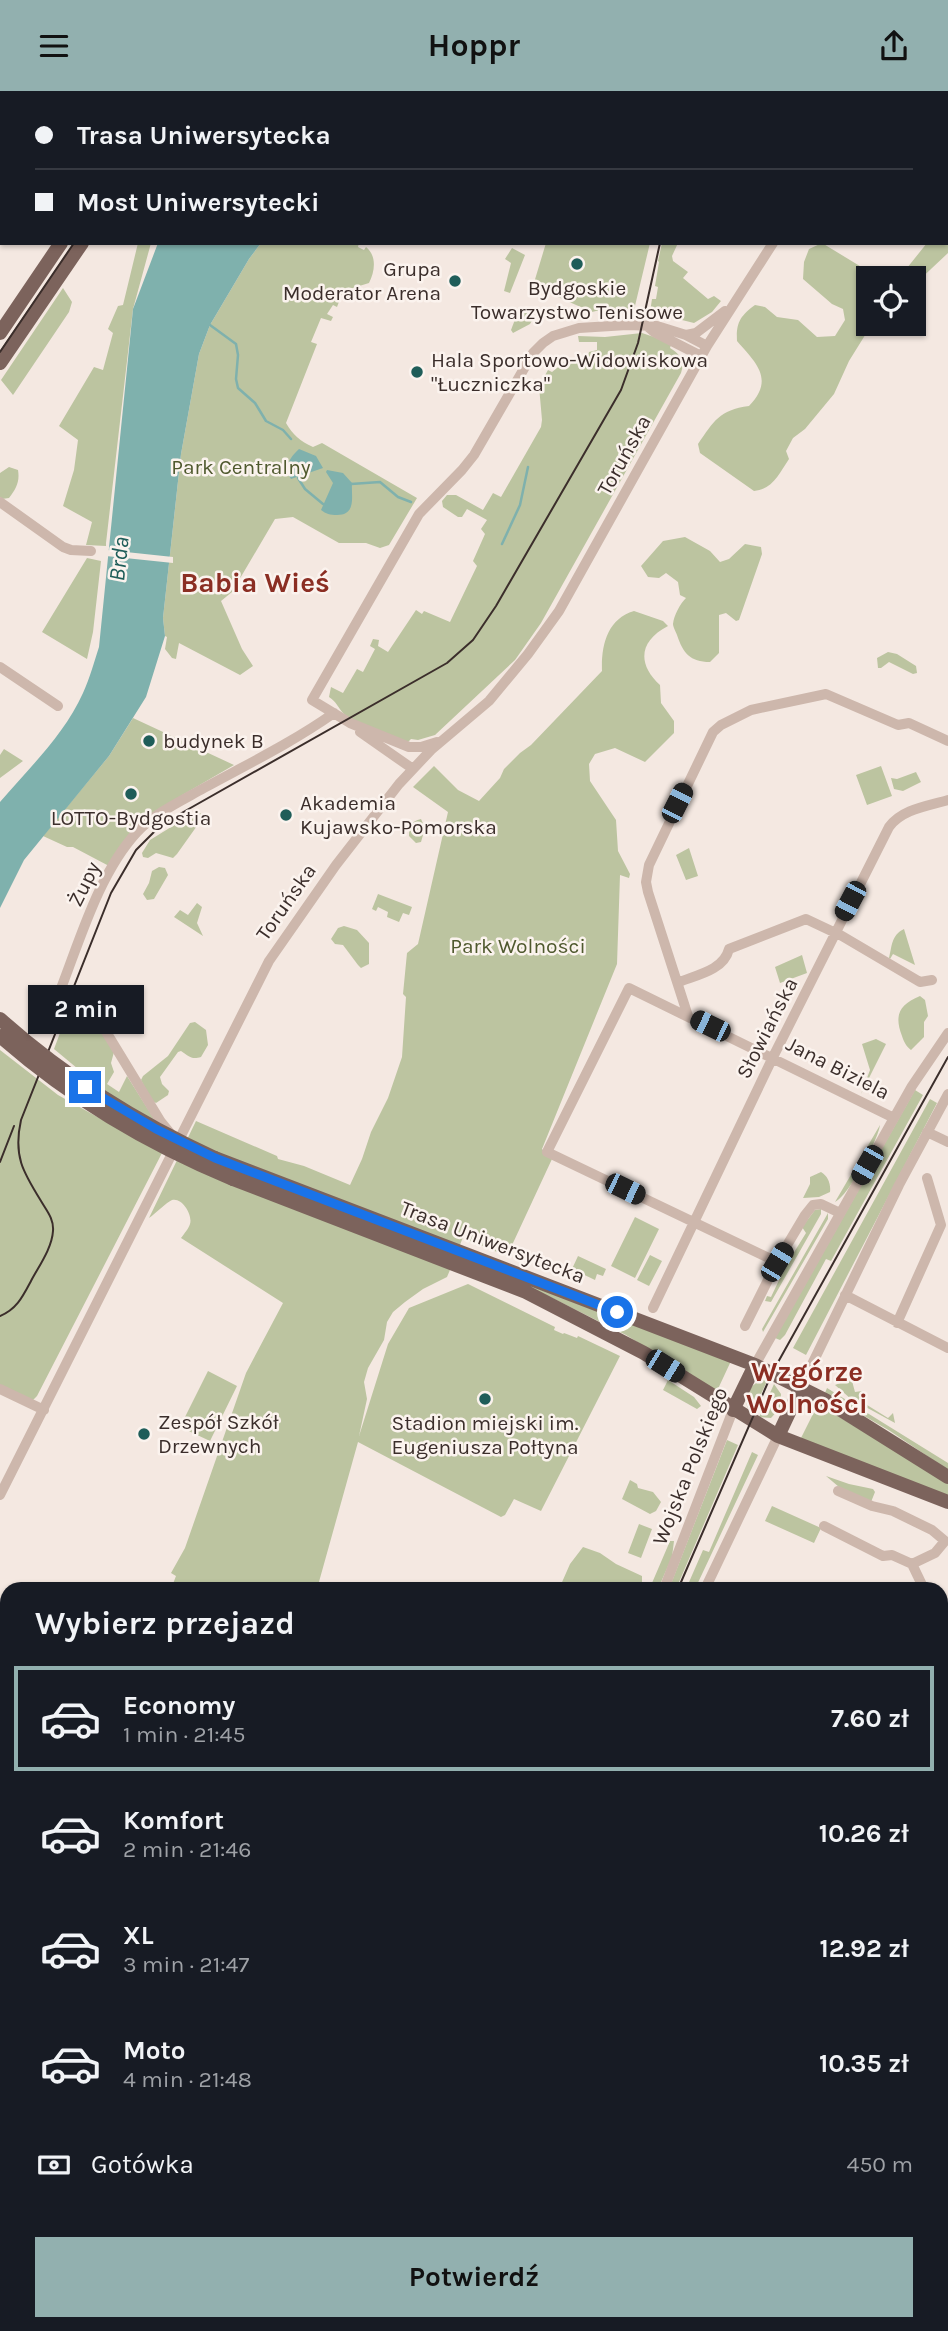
<!DOCTYPE html>
<html lang="pl">
<meta charset="utf-8">
<style>
body{margin:0;font-family:Karla,sans-serif;background:#242831;color:#f1f3f6;height:100vh;display:flex;flex-direction:column;font-size:26px;white-space:nowrap}
*{box-sizing:border-box;margin:0}
p{font-size:23px;color:#9ea1a6}
.icon{flex:none;width:38px;height:38px;fill:none;stroke:currentColor;stroke-width:2;stroke-linecap:round;stroke-linejoin:round}
.map{position:relative;flex:1;overflow:hidden}
.details{position:absolute;left:0px;top:1491px;width:948px;height:749px;display:flex;flex-direction:column;background:#171b24;border-radius:21px 21px 0 0;box-shadow:0 2px 5px #0004}
.details>*{flex:none}
.banner{position:absolute;left:0px;top:0px;width:948px;height:154px;box-shadow:0 2px 5px #0004;display:grid;align-content:center;height:154px;padding:0 35px;background:#171b24}
.fabs{position:absolute;left:856px;top:175px;display:grid;gap:14px}
.fabs a{display:grid;place-items:center;width:70px;height:70px;border-radius:0px;background:#171b24;box-shadow:0 2px 5px #0004;font-size:35px}
.end{position:absolute;width:32px;height:32px;margin:-16px;border:9px solid #1a73e8;background:#fff;box-shadow:0 0 0 4px #fff}
.from{border-radius:50%}
.bubble{position:absolute;height:49px;border-radius:0px;background:#171b24;box-shadow:0 2px 5px #0004;font-size:23px;font-weight:700;line-height:49px;text-align:center}
.car{position:absolute;width:21px;height:42px;margin:-21px -10px;border-radius:9px;box-shadow:0 0 5px 2px #0007;background:linear-gradient(#222 24%,#8ab4d8 0 40%,#222 0 76%,#8ab4d8 0 86%,#222 0)}
.banner b{display:flex;align-items:center;gap:24px;height:66px;font-size:26px}
.banner b+b{border-top:2px solid #363941}
.banner i{width:18px;height:18px;background:#f1f3f6}
ul{padding:0;list-style:none}
li{display:flex;align-items:center;gap:21px;height:105px;margin:0 14px 10px;padding:0 21px;border:4px solid transparent;border-radius:0px}
li div{flex:1}
li b{display:block;font-size:26px}
li em{font-style:normal;font-weight:700}
li.current{border-color:#92b0af}
li>.icon{width:63px;height:63px;stroke-width:1.5}
h2{padding:0 35px;font-size:32px;line-height:84px}
.pay{display:flex;align-items:center;gap:18px;height:77px;padding:0 35px;font-size:26px}
.pay p{margin-inline-start:auto}
.action{display:flex;gap:14px;margin-top:auto;padding:14px 35px}
.action a{flex:1;height:80px;border-radius:0px;background:#92b0af;color:#111;font-size:28px;font-weight:700;line-height:80px;text-align:center}
header{display:flex;justify-content:space-between;align-items:center;height:91px;padding:0 35px;background:#92b0af;color:#111;font-size:32px;font-weight:700}
.map>svg:first-child{display:block}
.green{fill:#bcc4a0}
.water{fill:#7fb1ad}
.pier{fill:#f4e8e1}
.lines{fill:none;stroke-linecap:round;stroke-linejoin:round}
.stream{stroke:#7fb1ad;stroke-width:2.5}
.minor{stroke:#cdb7ac;stroke-width:10}
.major{stroke:#7c635c;stroke-width:14}
.tram{stroke:#3b2e2b;stroke-width:2}
.major-bridge{stroke:#7c635c;stroke-width:14}
.route{stroke:#1a73e8;stroke-width:9}
.poi-dot{fill:#1f5d59;stroke:#fbf3ee;stroke-width:2.5}
.labels{text-anchor:middle;dominant-baseline:central;stroke-width:5;stroke-linejoin:round;paint-order:stroke}
.poi-label{font-size:21px;fill:#3b2e2b;stroke:#fbf3ee;text-anchor:start}
.street-label{font-size:21px;fill:#3b2e2b;stroke:#fbf3ee}
.park-label{font-size:21px;fill:#4f592e;stroke:#fbf3ee}
.water-label{font-size:23px;font-style:italic;fill:#1f5d59;stroke:#fbf3ee}
.district-label{font-size:28px;font-weight:bold;fill:#8b2e23;stroke:#fbf3ee}
</style>
<header><svg class="icon" aria-label="menu" viewBox="0 0 24 24"><path d="M4 6h16M4 12h16M4 18h16"/></svg>Hoppr<svg class="icon" aria-label="share" viewBox="0 0 24 24"><path d="M12 15V3M7 8l5-5 5 5M5 13v7h14v-7"/></svg></header>
<div class="map">
<svg width="948" height="2240" viewBox="0 0 948 2240">
<rect width="100%" height="100%" fill="#f4e8e1"/>
<path class="green" d="M490,0H755L488,2Z
M948,121V162L914,194V187H894L903,182L927,152H947Z
M138,152H151L133,218L106,452V455L86,454L92,431L63,415L74,379L78,349L59,335L94,276L103,279L113,242L108,238L118,215L123,214Z
M261,152H359L358,156L364,159L366,156C377,165 375,180 369,192L343,200L337,216L333,214L327,223L333,226L331,230L321,227L311,251L317,253L286,332C293,344 300,350 313,356L322,352L417,407L389,454L380,457L366,452H339L293,426L275,428L232,501L221,510L242,558L253,575L240,584L179,552L176,568L172,567L165,558L167,546L165,545L163,527L181,363L199,263L210,234L249,168Z
M546,152H650L634,219L604,218L592,221L533,195Z
M662,152H678L672,165L673,170L688,181L683,187L708,208L714,205L721,210L712,221L694,232L650,221L652,208H656L658,196L655,195L659,171L658,170Z
M822,152L868,180L885,187H868V233H872L849,270L834,303L805,338L793,347L786,360L789,368C779,383 773,398 754,400L700,362L698,353C714,330 719,319 749,315C775,288 756,272 737,250C736,232 740,225 755,214L765,216L777,226L798,229L817,246L835,245L845,229L843,218L832,213L803,188L804,171L809,158Z
M512,157L525,164L510,202L504,200L511,172L505,168Z
M63,197L72,211L69,221L13,304L1,289Z
M525,216L533,228L530,233L513,242L511,239L519,218Z
M642,242L654,246L671,254L670,257C680,263 685,270 681,282L541,532L515,569L435,644L418,649L411,648L408,651C388,643 361,637 344,623C338,617 337,611 329,606L331,596L343,602L357,578L363,581L375,558L370,555L373,548L379,549L378,555L388,561L416,519L422,523L424,520L450,531L477,475L473,470L485,443L481,438L487,429L467,418L462,426H458L443,416L442,410L447,404H456L483,419L493,402L501,406L541,336L542,329L539,295L548,279L552,281L567,269L588,265L589,261L597,259V251H579L578,245L605,246Z
M9,376L18,379C20,391 16,398 9,407L2,408L0,406V382Z
M685,446L710,460L720,471L729,468L745,453L761,456L762,463L739,529L736,530L726,522L719,524V562L710,571C690,571 683,562 677,544C676,541 673,536 673,533C674,524 680,513 686,507L680,504L678,491L666,482L659,487L648,486L641,475L663,450Z
M87,467L101,470L93,541L87,568L42,541Z
M634,520L663,530L668,535C639,550 637,573 660,594L661,612L674,630V642L645,671L615,657L595,663L589,673L590,690L616,729L618,760L630,783L629,787L620,784L617,873L542,1058L552,1068L507,1165L465,1148L469,1137L467,1136L456,1164L731,1270L717,1300L626,1244L552,1207L455,1167L447,1186L423,1198L405,1211L393,1221L387,1231L384,1249L368,1277L364,1291L367,1308L359,1345L388,1253L409,1217L468,1193L555,1236L554,1239L563,1243L564,1242L577,1247L578,1245L620,1265L541,1420L514,1408L505,1424L501,1426L358,1351L317,1498H171L176,1485L171,1482L185,1457L246,1282L283,1212L181,1147C184,1143 189,1137 190,1133C193,1124 182,1106 172,1109C167,1111 155,1123 149,1127L196,1030L277,1065L278,1068L304,1075L350,1094L362,1068L371,1041L388,1007L402,966L406,906L403,903L407,862L418,853L448,721L413,696L434,675L458,699L479,710L500,687L504,678L520,662L531,654L602,580C601,555 607,528 634,520Z
M888,561L897,563L916,575L917,582L913,583L889,571L881,577H878L877,567Z
M133,627L234,674L179,706L109,775L73,756H67L43,745L109,665Z
M4,658L23,670L0,687V664Z
M881,675L892,705L867,714L856,684Z
M916,681L921,691L903,700L894,698L891,687L897,688Z
M197,720L204,725L177,763L173,767L156,762L148,767L143,766L142,762L150,749Z
M421,728L425,737L421,751L416,752L409,745C409,736 411,730 421,728Z
M689,757L698,785L686,789L676,764Z
M159,776L165,777L168,784L154,808L147,809L143,803L149,792L152,780Z
M378,803L412,816L409,824L403,822L399,831L387,826L388,821L378,816L376,820L372,818Z
M197,812L202,816L197,832L203,845L174,826L180,819L188,824Z
M344,835L357,839L369,852V873L361,877L358,874L343,854L335,853L331,848L338,837Z
M904,838L915,874L893,863L890,868L889,867C892,856 891,844 904,838Z
M802,864L807,882L780,892L775,876Z
M920,905L925,909L928,925L924,931V946L911,959C906,955 904,951 902,945C894,924 899,914 920,905Z
M72,910L91,923L114,961L111,972L114,981L107,993L119,1001L127,985L156,1031L107,1002L54,958Z
M195,931L206,939L208,954L201,966C191,969 189,965 181,960L178,961L160,986L162,993L169,1000L168,1004L156,1012L151,1009L141,989L143,985L168,965L190,932Z
M876,948L886,953L861,1003L870,979L862,953Z
M0,959L58,1004L162,1062L37,1305L30,1312L0,1298Z
M915,999L923,1004L831,1170L826,1168L785,1244L780,1249L775,1247Z
M930,1008L937,1012L806,1264L793,1257Z
M880,1034C878,1049 849,1105 835,1111Z
M821,1081C828,1085 831,1093 830,1101L819,1106L803,1107L810,1093V1086Z
M821,1118V1123L771,1211L765,1210L767,1205L771,1206L780,1187L776,1184L788,1161L793,1163L806,1142L802,1136L815,1119Z
M828,1122V1128L763,1241L762,1238Z
M635,1126L659,1138L635,1187L611,1175Z
M650,1164L662,1170L649,1195L637,1189Z
M578,1165L606,1178L603,1185L597,1183L595,1189L572,1178Z
M208,1280L237,1295L210,1350L180,1336Z
M853,1287L856,1288L852,1290L855,1301L862,1300L859,1309L888,1327L893,1322L895,1332L851,1308L835,1294Z
M668,1289L694,1306L701,1315L697,1318L663,1299Z
M763,1289L767,1290L752,1323C740,1310 747,1294 763,1289Z
M774,1293L781,1303L780,1317L771,1327L759,1326Z
M827,1297L948,1372V1379L890,1340L825,1302Z
M818,1313L948,1392V1405L800,1349Z
M727,1349L738,1354L676,1498H669Z
M752,1361L758,1364L695,1498H686L703,1459L709,1461Z
M826,1385L849,1393L873,1398L875,1401L871,1411L839,1396Z
M630,1389L637,1393L638,1397L653,1401L661,1411L656,1420L650,1423L622,1408Z
M772,1415L821,1437L814,1452L765,1430Z
M639,1433L652,1438L641,1467L628,1462Z
M670,1450H674L672,1466L658,1498H645L652,1492Z
M583,1456L600,1462L616,1473L642,1485V1491L635,1498H609L592,1491L579,1498H559L570,1473Z
M194,2233H215L220,2238L224,2233H249L246,2240H190Z"/>
<path class="water" d="M158,152H261L249,168L210,234L199,263L181,363L163,527L165,545L146,606L109,665L24,769L0,817V711C30,676 64,644 83,602C90,587 94,571 99,556L133,218Z
M299,358L316,365L323,377L291,388C283,377 290,366 299,358Z
M327,379L343,382L352,392C351,405 357,424 337,424C330,424 326,423 321,419L333,392L326,381Z"/>
<path class="pier" d="M107,459L173,466V472L106,465Z"/>
<g class="lines">
<path class="stream" d="M210,234L236,253L238,264L236,288L238,297L255,312L266,330L283,339L291,348
M298,387L305,398L323,413
M351,393L380,391L398,406L411,411
M502,453L520,414L528,376"/>
<path class="minor" d="M39,0L41,2
M868,2L869,0
M647,235L654,241L701,265
M686,244L696,242L725,220
M0,411L63,456L71,459L91,460
M0,576L58,615
M360,641L413,678
M437,651L421,656H409L350,632L312,609L419,423L462,379L474,364L533,262L543,252L553,245L579,237L627,234L657,235L686,244L707,255
M679,891C697,884 724,879 729,858L806,828L842,845L920,891L932,889
M688,925L648,801L646,791L649,774L713,641L721,634L751,619L826,603L898,634L909,632L948,650
M927,1041L948,1051
M170,1042L161,1031L94,921L80,909L60,900C80,849 99,782 137,741C155,722 181,710 204,697C248,673 293,651 334,622
M777,1171L547,1061L629,897L894,1027
M845,1204L948,1257
M653,1217L773,966L889,736C902,718 928,715 948,709
M897,1232L941,1134L927,1087
M745,1235L777,1171L805,1124L813,1114L821,1113L840,1122
M755,1274L912,995L948,942
M801,1296L899,1094L948,1003
M0,1298L44,1319
M838,1400L872,1415L893,1420L932,1439L945,1450L935,1462L912,1473L924,1498
M0,1404L269,870L336,774L399,693L431,659L489,610L528,563L559,520L707,255L773,152
M824,1435L883,1465L892,1464L912,1473
M664,1498L733,1319
M705,1498L778,1345
M0,1562L7,1565
M942,1721L948,1719
M942,1922L948,1920
M942,2034L948,2037
M942,2097L948,2099
M0,2233L7,2219
M396,2233L431,2240
M824,2233L835,2240
M148,2240L152,2233
M302,2240L303,2233
M449,2240L451,2233
M484,2240L487,2233
M544,2240L547,2233
M583,2240L584,2233
M605,2240L607,2233
M885,2240L887,2233"/>
<path class="major" d="M167,2L168,0
M192,2L193,0
M0,242L61,152
M0,272L82,152
M215,1067L755,1274L825,1309L948,1386
M233,1088L526,1201L644,1262L778,1345L948,1411
M733,1319L755,1274
M778,1345L801,1296
M0,1942L7,1943
M0,1970L7,1971
M942,2136L948,2139
M942,2167L948,2168"/>
<path class="tram" d="M178,2L179,0
M756,2L757,0
M0,261L74,152
M0,1071L14,1035
M0,1225C17,1218 23,1205 31,1190C39,1175 52,1157 53,1140C54,1128 47,1120 41,1110C23,1081 13,1065 21,1029L111,802L136,759L158,737L171,728L447,572L473,549L496,515L621,299L638,252L660,152
M678,1498L772,1282L948,966
M0,1955L7,1956"/>
<path class="major-bridge" d="M0,928C65,986 136,1031 215,1067
M0,945C69,1006 148,1053 233,1088"/>
</g>
<g class="lines">
<path class="route" d="M85,996L156,1038L215,1067L617,1221"/>
</g>
<g class="poi-dot">
<circle cx="577" cy="173" r="7"/>
<circle cx="455" cy="190" r="7"/>
<circle cx="417" cy="281" r="7"/>
<circle cx="149" cy="650" r="7"/>
<circle cx="131" cy="703" r="7"/>
<circle cx="286" cy="724" r="7"/>
<circle cx="485" cy="1308" r="7"/>
<circle cx="144" cy="1343" r="7"/>
</g>
<g class="labels">
<g class="poi-label">
<text x="441" y="178" text-anchor="end">Grupa<tspan x="441" dy="24">Moderator Arena</tspan></text>
<text x="577" y="197" text-anchor="middle">Bydgoskie<tspan x="577" dy="24">Towarzystwo Tenisowe</tspan></text>
<text x="431" y="269">Hala Sportowo-Widowiskowa<tspan x="431" dy="24">"Łuczniczka"</tspan></text>
<text x="163" y="650">budynek B</text>
<text x="300" y="712">Akademia<tspan x="300" dy="24">Kujawsko-Pomorska</tspan></text>
<text x="131" y="727" text-anchor="middle">LOTTO-Bydgostia</text>
<text x="158" y="1331">Zespół Szkół<tspan x="158" dy="24">Drzewnych</tspan></text>
<text x="485" y="1332" text-anchor="middle">Stadion miejski im.<tspan x="485" dy="24">Eugeniusza Połtyna</tspan></text>
</g>
<g class="street-label">
<text transform="translate(624 364) rotate(-61)">Toruńska</text>
<text transform="translate(84 793) rotate(-64)">Żupy</text>
<text transform="translate(286 811) rotate(-55)">Toruńska</text>
<text transform="translate(767 937) rotate(-63)">Słowiańska</text>
<text transform="translate(838 977) rotate(27)">Jana Biziela</text>
<text transform="translate(493 1151) rotate(21)">Trasa Uniwersytecka</text>
<text transform="translate(690 1375) rotate(-68)">Wojska Polskiego</text>
</g>
<g class="park-label">
<text x="241" y="376">Park Centralny</text>
<text x="518" y="855">Park Wolności</text>
</g>
<g class="water-label">
<text transform="translate(119 468) rotate(-84)">Brda</text>
</g>
<g class="district-label">
<text x="255" y="491">Babia Wieś</text>
<text x="807" y="1280">Wzgórze<tspan x="807" dy="32">Wolności</tspan></text>
</g>
</g>
</svg>
<div class="fabs">
<a><svg class="icon" aria-label="locate" viewBox="0 0 24 24"><circle cx="12" cy="12" r="6"/><path d="M12 2v4M12 18v4M2 12h4M18 12h4"/></svg></a>
</div>
<i class="end from" style="left:617px;top:1221px"></i>
<i class="end" style="left:85px;top:996px"></i>
<div class="bubble" style="left:28px;top:894px;width:116px">2 min</div>
<i class="car" style="left:677px;top:712px;rotate:27deg"></i>
<i class="car" style="left:850px;top:810px;rotate:208deg"></i>
<i class="car" style="left:710px;top:935px;rotate:296deg"></i>
<i class="car" style="left:867px;top:1074px;rotate:210deg"></i>
<i class="car" style="left:625px;top:1098px;rotate:116deg"></i>
<i class="car" style="left:777px;top:1171px;rotate:31deg"></i>
<i class="car" style="left:665px;top:1275px;rotate:122deg"></i>
<div class="banner">
<b><i class="from"></i>Trasa Uniwersytecka</b>
<b><i></i>Most Uniwersytecki</b>
</div>
<section class="details">
<h2>Wybierz przejazd</h2>
<ul>
<li class="current"><svg class="icon" aria-label="car" viewBox="0 0 24 24"><path d="M5 17H2v-5l4-1 3-4h7l3 4 3 1v5h-3M9 17h6M6 11h13"/><circle cx="7" cy="17" r="2"/><circle cx="17" cy="17" r="2"/></svg><div><b>Economy</b><p>1 min · 21:45</p></div><em>7.60 zł</em></li>
<li><svg class="icon" aria-label="car" viewBox="0 0 24 24"><path d="M5 17H2v-5l4-1 3-4h7l3 4 3 1v5h-3M9 17h6M6 11h13"/><circle cx="7" cy="17" r="2"/><circle cx="17" cy="17" r="2"/></svg><div><b>Komfort</b><p>2 min · 21:46</p></div><em>10.26 zł</em></li>
<li><svg class="icon" aria-label="car" viewBox="0 0 24 24"><path d="M5 17H2v-5l4-1 3-4h7l3 4 3 1v5h-3M9 17h6M6 11h13"/><circle cx="7" cy="17" r="2"/><circle cx="17" cy="17" r="2"/></svg><div><b>XL</b><p>3 min · 21:47</p></div><em>12.92 zł</em></li>
<li><svg class="icon" aria-label="car" viewBox="0 0 24 24"><path d="M5 17H2v-5l4-1 3-4h7l3 4 3 1v5h-3M9 17h6M6 11h13"/><circle cx="7" cy="17" r="2"/><circle cx="17" cy="17" r="2"/></svg><div><b>Moto</b><p>4 min · 21:48</p></div><em>10.35 zł</em></li>
</ul>
<div class="pay"><svg class="icon" aria-label="cash" viewBox="0 0 24 24"><path d="M3 7h18v10H3z"/><circle cx="12" cy="12" r="2"/></svg>Gotówka<p>450 m</p></div>
<div class="action"><a>Potwierdź</a></div>
</section>
</div>
